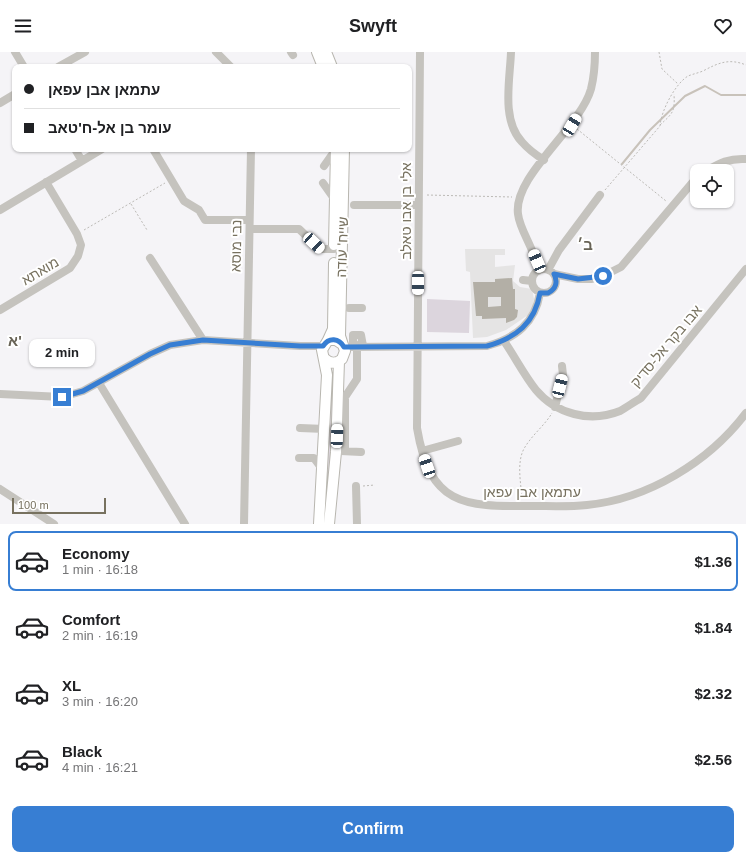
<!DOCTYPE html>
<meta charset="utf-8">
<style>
body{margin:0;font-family:Arial,Heebo,sans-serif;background:#f6f6f6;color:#202124;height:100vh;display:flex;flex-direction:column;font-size:15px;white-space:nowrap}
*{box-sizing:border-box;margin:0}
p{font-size:13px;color:#757577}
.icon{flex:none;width:22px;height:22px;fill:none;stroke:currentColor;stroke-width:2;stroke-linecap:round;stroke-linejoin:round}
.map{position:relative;height:472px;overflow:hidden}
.side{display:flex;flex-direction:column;background:#fff;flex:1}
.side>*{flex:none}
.banner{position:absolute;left:12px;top:12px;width:400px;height:88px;border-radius:8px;box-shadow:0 1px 3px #0004;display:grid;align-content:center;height:88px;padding:0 12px;background:#fff}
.tools{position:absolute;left:690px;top:112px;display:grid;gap:8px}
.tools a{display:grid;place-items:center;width:44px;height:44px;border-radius:8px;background:#fff;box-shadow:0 1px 3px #0004;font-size:20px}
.scale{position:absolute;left:12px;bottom:10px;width:94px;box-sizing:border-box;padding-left:4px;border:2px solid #77715f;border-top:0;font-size:11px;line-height:14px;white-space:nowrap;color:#77715f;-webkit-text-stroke:3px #fff;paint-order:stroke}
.end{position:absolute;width:18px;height:18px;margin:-9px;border:5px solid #377ed3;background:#fff;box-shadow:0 0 0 2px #fff}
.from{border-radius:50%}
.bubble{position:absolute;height:28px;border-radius:8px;background:#fff;box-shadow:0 1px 3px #0004;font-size:13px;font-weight:700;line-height:28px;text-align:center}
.car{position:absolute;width:12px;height:24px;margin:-12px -6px;border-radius:5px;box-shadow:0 0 3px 1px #0007;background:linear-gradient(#fff 24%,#345 0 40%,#fff 0 76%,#345 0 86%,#fff 0)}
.banner b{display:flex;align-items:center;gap:14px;height:38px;font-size:15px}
.banner b+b{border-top:1px solid #e0e0e0}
.banner i{width:10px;height:10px;background:#202124}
ul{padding:7px 0 0;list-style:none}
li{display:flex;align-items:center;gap:12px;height:60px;margin:0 8px 6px;padding:0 4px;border:2px solid transparent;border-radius:8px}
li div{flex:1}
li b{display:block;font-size:15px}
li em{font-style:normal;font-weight:700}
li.active{border-color:#377ed3}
li>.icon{width:36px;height:36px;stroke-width:1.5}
.primary-button{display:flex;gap:8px;margin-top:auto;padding:8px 12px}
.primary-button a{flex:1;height:46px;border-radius:8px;background:#377ed3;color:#fff;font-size:16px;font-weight:700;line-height:46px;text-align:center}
header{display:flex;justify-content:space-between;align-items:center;height:52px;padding:0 12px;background:#fff;font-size:18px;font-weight:700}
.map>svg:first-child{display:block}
.built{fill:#e5e4e4}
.green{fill:#dcd5dd}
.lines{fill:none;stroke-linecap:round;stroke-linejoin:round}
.stream{stroke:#c8c2ba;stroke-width:2}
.building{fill:#b3afa6;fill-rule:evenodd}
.major-casing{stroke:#b8b6af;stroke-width:12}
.path{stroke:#bcbab6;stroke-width:1;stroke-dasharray:2 2;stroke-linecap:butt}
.minor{stroke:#c5c3be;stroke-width:8}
.major{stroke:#fff;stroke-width:10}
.route{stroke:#377ed3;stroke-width:5}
.labels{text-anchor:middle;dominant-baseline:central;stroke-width:4;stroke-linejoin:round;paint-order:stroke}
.street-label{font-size:14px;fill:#77715f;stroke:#fff}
.neighbourhood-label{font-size:15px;font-weight:bold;fill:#686356;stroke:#fff}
</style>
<header><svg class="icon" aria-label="menu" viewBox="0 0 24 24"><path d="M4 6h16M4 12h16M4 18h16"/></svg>Swyft<svg class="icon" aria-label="heart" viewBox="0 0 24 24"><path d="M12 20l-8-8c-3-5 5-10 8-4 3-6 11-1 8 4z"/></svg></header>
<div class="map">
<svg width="746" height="472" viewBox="0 0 746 472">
<rect width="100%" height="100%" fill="#f5f4f7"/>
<path class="built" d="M465,197H505V203H495V215L515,213L513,229L520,235L532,237L534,247L533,255L528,263L506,278L487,285L473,286L470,220L466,219Z"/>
<path class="green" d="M427,247L470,249L469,281L427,280Z
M330,320H335L330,472H324Z"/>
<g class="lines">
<path class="stream" d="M622,112L650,78L685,44L705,34L721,43H746"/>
</g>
<path class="building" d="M512,226L513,237H515V257L518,258L517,265L514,268L506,271V266L482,267V264H476L473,230H495V227ZM488,245H501V254L488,255Z"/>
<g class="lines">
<defs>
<path id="major" d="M317,0L323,15
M326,0L332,15
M334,193L336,97
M328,288L333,277L334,211
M324,306C330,312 336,312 342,307L345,299L340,284L344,97
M319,472L327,323L322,298L328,288H336L342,292
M329,472L336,400L339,309"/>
</defs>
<use href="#major" class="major-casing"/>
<path class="path" d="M659,0L662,17L678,32
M660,73C673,61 675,60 674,42
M577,77L666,149
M605,138L660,74C661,59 675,32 688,24C693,22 698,21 703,19C718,11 729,6 746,13
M427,143L512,145
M131,152L147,178
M84,178L165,131
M363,434L375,433
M522,447C521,431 516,409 525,395C533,382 545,373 552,361"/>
<path class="minor" d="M15,0L24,15
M216,0L231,15
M291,0L293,3
M420,0L417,376C430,453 462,455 532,454C550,454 569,455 587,453C648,447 709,410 746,361
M511,0C510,28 501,68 522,90C528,97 536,103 544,108
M58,15L85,0
M0,51L15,42
M75,97L82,109
M153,97L184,149L199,158L205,168H249
M324,114L336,97
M706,119C720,111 729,106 746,107
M323,131L335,148
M354,153H418
M0,158L102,97
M250,177H299L320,197H334
M150,206L203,288
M532 229a12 12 0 1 1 24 0a12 12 0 1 1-24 0Z
M548,218L559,198L600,143
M538,219C536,198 520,180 518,162C513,124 580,76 591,37C594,25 595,12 595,0
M554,222L578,227H591L603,224L621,215L697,125
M523,228L532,229
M349,256H362
M0,258L70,216L78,204L81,193L77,182L46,130
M504,289C515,305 524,323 536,338C556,362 590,371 620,359C627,355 634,350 641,346L746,217
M344,295L487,294C516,286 535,271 540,241
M99,331L185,472
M0,342L62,345L83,339L150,302L170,293L203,288L300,294H323
M555,355L563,323L562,314
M300,376L325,377
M341,399L361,400
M345,399V345L357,327V294L353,290V283H361L363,294
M422,399L458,389
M299,406H314L323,418
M356,434L357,472
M0,437L54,472
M244,472L251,97"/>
<use href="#major" class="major"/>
</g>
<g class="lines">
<path class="route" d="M62,345L83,339L150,302L170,293L203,288L300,294H323C329,285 339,286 344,295L487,294C516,286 535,271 540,241H548C556,237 558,230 554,222L578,227L603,224"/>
</g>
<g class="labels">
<g class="street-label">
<text transform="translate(406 159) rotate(-90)">אלי בן אבו טאלב</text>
<text transform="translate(236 194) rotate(-89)">נבי מוסא</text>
<text transform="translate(342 195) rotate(-88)">שייח' עודה</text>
<text transform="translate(40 219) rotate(-31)">מואתא</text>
<text transform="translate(666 294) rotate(-50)">אבו בקר אל-סדיק</text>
<text x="532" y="440">עתמאן אבן עפאן</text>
</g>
<g class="neighbourhood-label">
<text x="585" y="192">ב׳</text>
<text x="15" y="288">א'</text>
</g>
</g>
</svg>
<div class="tools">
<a><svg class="icon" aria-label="locate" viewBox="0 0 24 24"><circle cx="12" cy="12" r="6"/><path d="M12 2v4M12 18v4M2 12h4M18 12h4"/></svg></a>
</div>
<div class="scale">100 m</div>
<i class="end from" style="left:603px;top:224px"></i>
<i class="end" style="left:62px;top:345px"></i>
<div class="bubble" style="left:29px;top:287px;width:66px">2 min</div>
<i class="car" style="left:572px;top:73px;rotate:31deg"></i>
<i class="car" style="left:314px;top:191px;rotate:133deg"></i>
<i class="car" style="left:537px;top:209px;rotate:337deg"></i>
<i class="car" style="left:418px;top:231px;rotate:180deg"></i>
<i class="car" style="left:560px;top:334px;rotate:14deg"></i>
<i class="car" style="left:337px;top:384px;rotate:2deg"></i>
<i class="car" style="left:427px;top:414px;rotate:341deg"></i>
<div class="banner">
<b><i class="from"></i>עתמאן אבן עפאן</b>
<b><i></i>עומר בן אל-ח'טאב</b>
</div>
</div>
<section class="side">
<ul>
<li class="active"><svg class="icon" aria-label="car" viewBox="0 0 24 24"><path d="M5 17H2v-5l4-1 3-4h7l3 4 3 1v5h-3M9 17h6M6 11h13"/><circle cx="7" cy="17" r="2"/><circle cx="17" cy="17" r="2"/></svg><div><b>Economy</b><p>1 min · 16:18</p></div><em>$1.36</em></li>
<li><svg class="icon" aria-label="car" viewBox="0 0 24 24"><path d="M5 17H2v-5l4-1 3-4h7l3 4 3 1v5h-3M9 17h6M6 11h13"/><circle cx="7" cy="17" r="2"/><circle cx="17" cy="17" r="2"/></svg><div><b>Comfort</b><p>2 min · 16:19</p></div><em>$1.84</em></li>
<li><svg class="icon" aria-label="car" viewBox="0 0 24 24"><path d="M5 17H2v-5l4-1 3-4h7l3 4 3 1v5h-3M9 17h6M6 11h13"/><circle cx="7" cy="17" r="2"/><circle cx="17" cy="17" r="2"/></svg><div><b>XL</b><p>3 min · 16:20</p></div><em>$2.32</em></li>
<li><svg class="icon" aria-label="car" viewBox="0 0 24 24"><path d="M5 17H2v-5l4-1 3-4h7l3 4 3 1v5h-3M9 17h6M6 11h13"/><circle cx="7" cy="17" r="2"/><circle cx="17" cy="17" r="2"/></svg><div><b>Black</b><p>4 min · 16:21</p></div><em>$2.56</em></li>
</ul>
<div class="primary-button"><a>Confirm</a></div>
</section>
